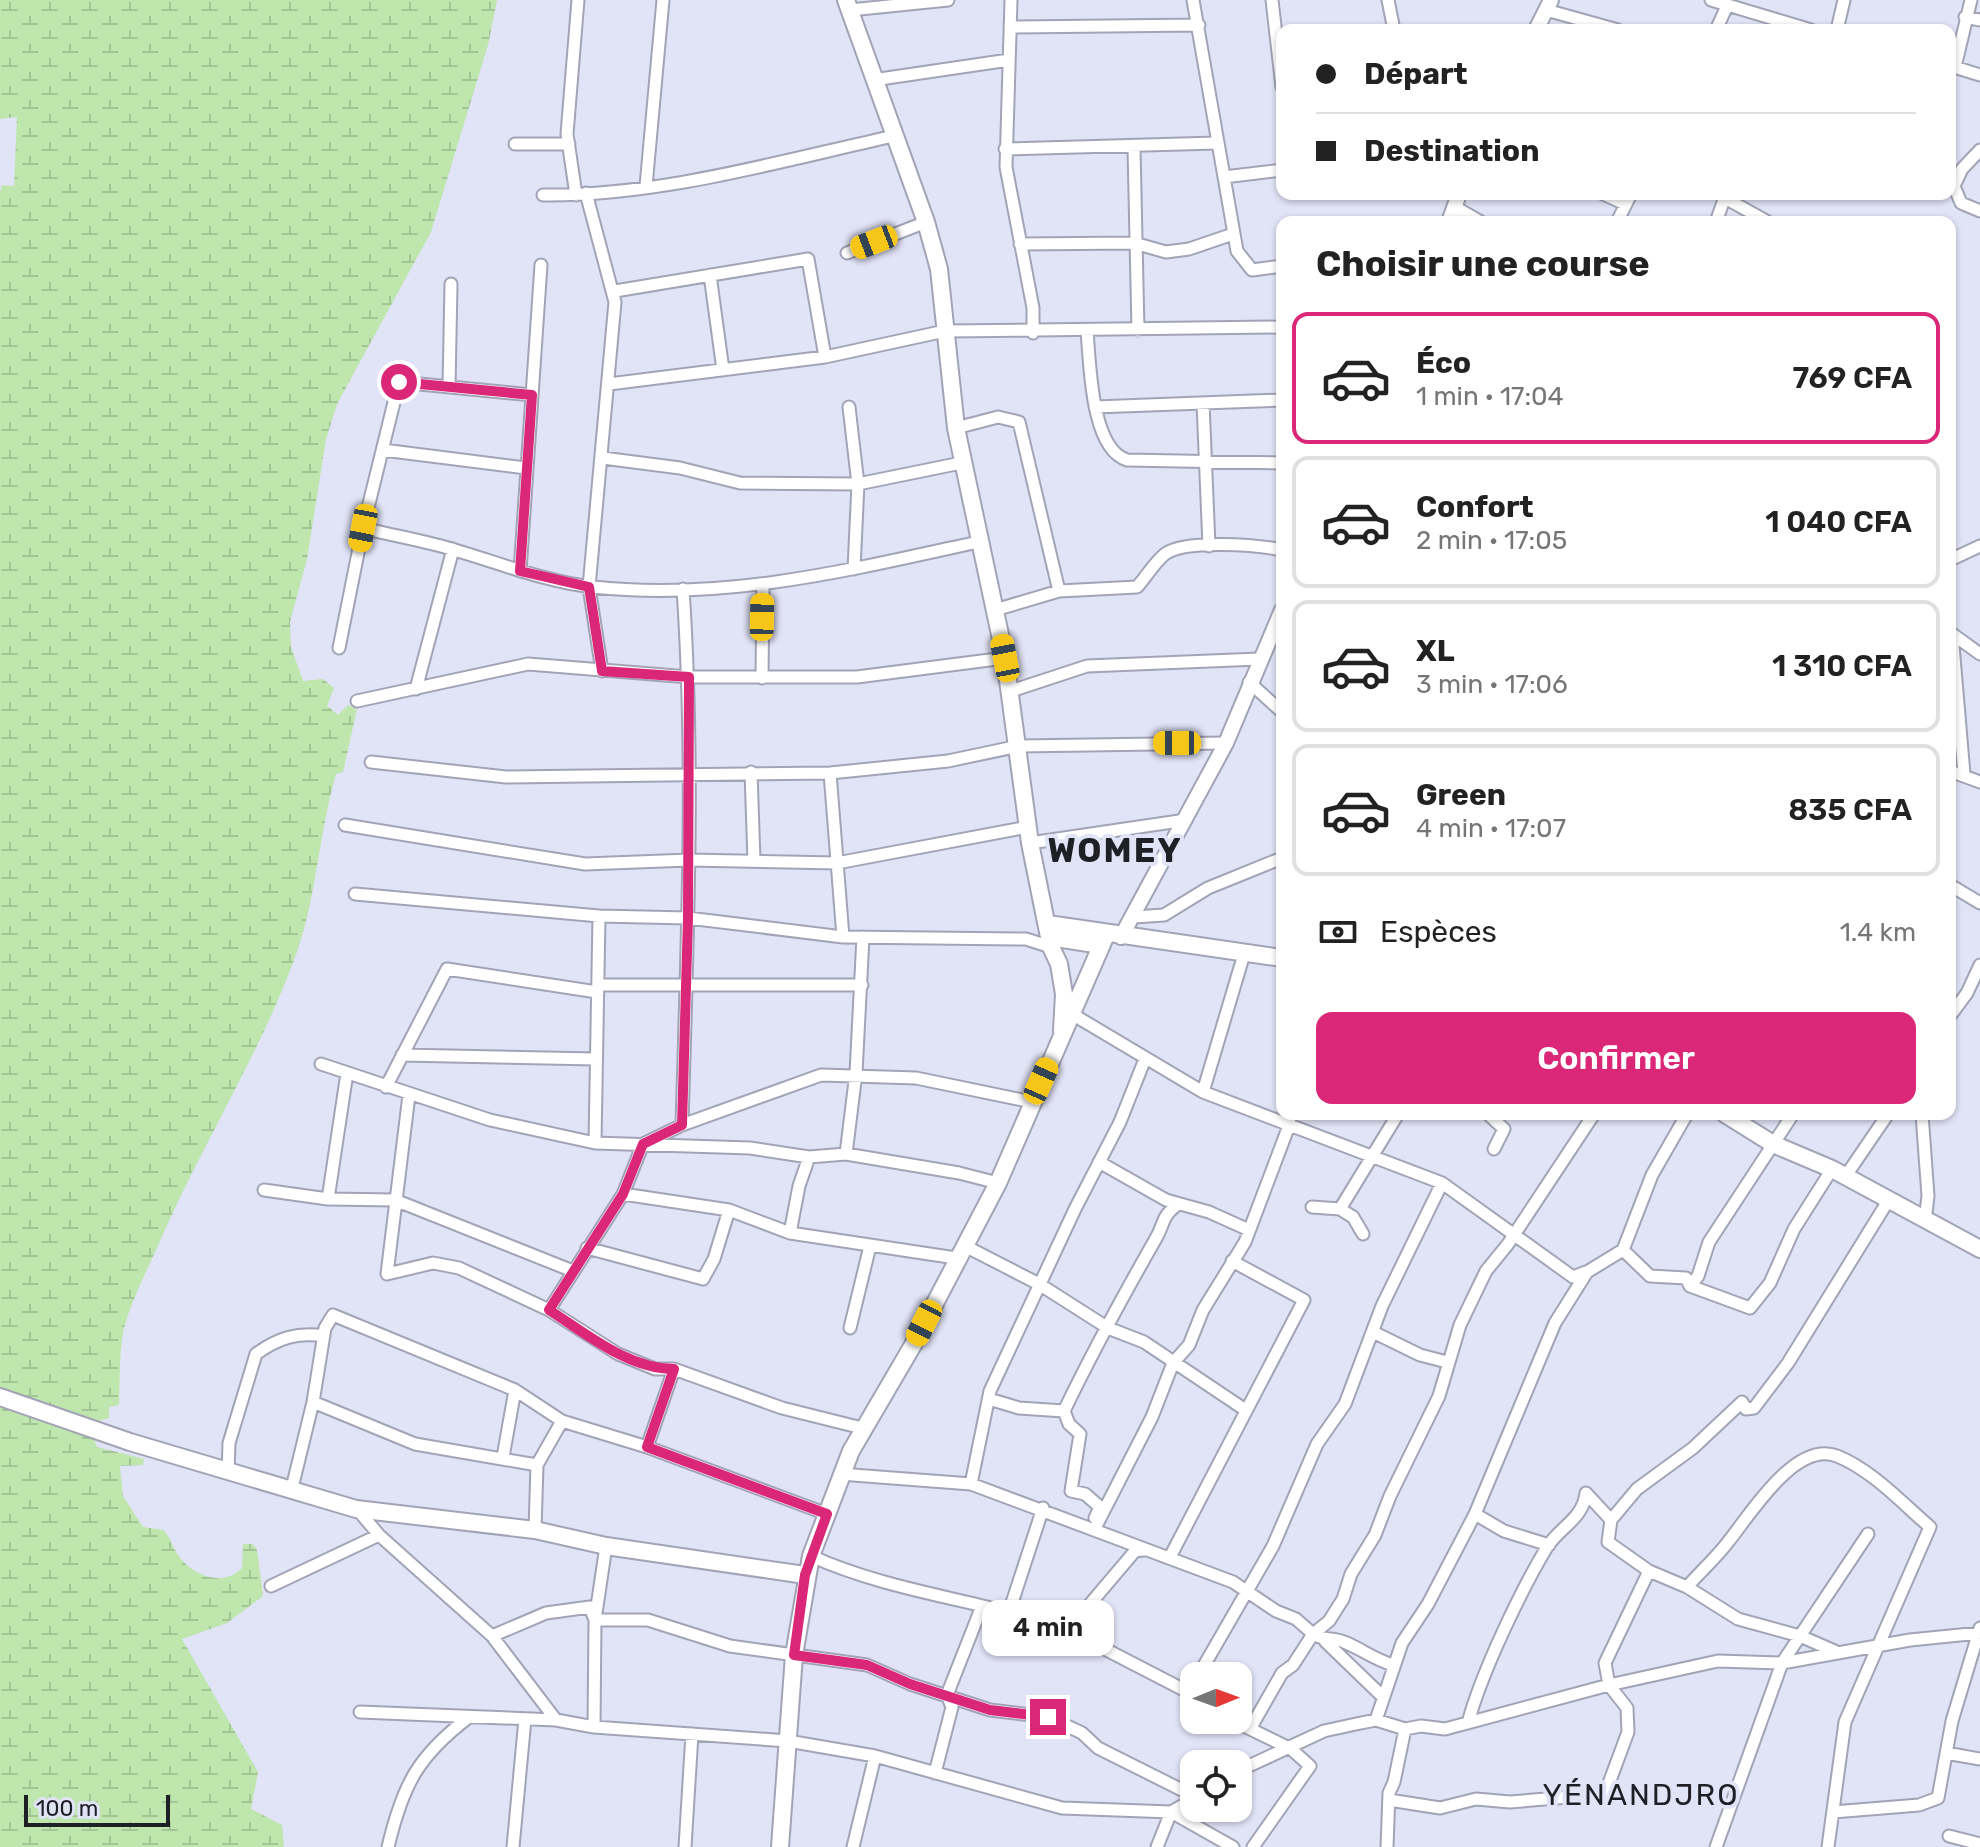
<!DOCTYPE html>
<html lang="fr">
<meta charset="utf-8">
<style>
body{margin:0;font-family:Rubik,sans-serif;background:#f2f2f2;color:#222;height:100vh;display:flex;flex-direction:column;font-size:30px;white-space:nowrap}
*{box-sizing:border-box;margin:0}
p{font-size:26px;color:#767676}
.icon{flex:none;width:44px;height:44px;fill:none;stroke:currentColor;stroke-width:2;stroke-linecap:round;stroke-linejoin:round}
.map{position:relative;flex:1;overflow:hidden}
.panel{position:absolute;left:1276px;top:216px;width:680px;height:904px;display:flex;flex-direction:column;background:#fff;border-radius:16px;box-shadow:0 2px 6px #0004}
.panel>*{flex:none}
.top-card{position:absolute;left:1276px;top:24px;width:680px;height:176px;border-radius:16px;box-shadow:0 2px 6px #0004;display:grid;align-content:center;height:176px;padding:0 40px;background:#fff}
.needle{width:52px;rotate:89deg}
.fabs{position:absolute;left:1180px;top:1662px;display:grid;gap:16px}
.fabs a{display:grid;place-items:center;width:72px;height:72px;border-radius:16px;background:#fff;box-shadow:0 2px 6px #0004;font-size:40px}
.scale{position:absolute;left:24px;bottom:20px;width:146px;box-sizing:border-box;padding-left:8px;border:4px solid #1f1f26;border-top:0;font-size:22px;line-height:28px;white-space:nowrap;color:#1f1f26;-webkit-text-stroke:6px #e1e3f6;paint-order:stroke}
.end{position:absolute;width:36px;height:36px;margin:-18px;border:10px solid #db2777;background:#fff;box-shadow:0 0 0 4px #fff}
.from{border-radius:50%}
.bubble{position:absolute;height:56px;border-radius:16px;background:#fff;box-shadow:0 2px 6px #0004;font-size:26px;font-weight:600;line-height:56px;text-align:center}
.car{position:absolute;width:24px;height:48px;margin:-24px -12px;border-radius:10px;box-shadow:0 0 6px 2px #0007;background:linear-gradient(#f5c518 24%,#345 0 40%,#f5c518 0 76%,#345 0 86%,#f5c518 0)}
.top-card b{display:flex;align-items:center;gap:28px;height:76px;font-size:30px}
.top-card b+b{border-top:2px solid #e0e0e0}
.top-card i{width:20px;height:20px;background:#222}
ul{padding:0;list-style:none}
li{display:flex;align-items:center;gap:24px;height:132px;margin:0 16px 12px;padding:0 24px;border:4px solid #e0e0e0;border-radius:16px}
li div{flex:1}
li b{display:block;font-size:30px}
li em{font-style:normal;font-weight:600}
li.current{border-color:#db2777}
li>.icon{width:72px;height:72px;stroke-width:1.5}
h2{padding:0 40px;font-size:36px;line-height:96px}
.pay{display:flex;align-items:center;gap:20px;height:88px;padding:0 40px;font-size:30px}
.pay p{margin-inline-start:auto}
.cta{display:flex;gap:16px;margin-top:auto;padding:16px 40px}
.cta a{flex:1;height:92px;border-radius:16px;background:#db2777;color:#fff;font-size:32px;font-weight:600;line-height:92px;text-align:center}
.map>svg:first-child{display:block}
.wetland{fill:url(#wetland-marsh)}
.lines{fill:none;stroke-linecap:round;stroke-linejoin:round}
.minor-casing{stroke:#a2a4b6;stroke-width:15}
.tertiary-casing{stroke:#a2a4b6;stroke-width:18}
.secondary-casing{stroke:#a2a4b6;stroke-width:20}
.minor{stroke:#fff;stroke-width:11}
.tertiary{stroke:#fff;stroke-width:14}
.secondary{stroke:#fff;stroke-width:16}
.route{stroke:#db2777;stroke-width:10}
.labels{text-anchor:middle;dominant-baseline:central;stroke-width:8;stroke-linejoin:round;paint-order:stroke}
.quarter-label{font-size:30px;letter-spacing:2px;fill:#1f1f26;stroke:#e1e3f6}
.district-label{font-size:34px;font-weight:bold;letter-spacing:2px;fill:#1f1f26;stroke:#e1e3f6}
</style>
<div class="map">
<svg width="1980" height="1847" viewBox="0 0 1980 1847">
<defs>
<pattern id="wetland-marsh" width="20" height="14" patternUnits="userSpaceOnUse" patternTransform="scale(2)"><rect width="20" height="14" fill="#bee6ad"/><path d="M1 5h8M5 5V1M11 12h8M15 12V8" fill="none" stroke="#a3c595"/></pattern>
</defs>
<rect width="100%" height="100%" fill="#e1e3f6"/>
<path class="wetland" d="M0,0H497L488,45L431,232L337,404L326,439L307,559L290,622L291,647L303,681L323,679L334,688L327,706L338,715L348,705L357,709L343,772L336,774C319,832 317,894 297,952C260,1055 200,1147 157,1248C146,1272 128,1308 123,1333C119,1356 120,1382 119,1405L109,1407V1418L88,1424L97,1447L144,1459L143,1465L120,1466L123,1496L143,1527L164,1530C171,1539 174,1550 180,1558C196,1577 224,1587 242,1568L243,1544H253L257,1550L263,1596L227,1623L182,1639L258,1772L251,1809L282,1825L284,1847H0V192L2,185L14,186L17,117L0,119Z"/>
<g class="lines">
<defs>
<path id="minor" d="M1011,0L1006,167L1033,308V333
M1193,0L1237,251L1252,270L1282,266
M1272,0L1282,87
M1388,0L1394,30
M1711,0L1811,30
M850,10L948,0
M1546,10L1618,30
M1965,17L1980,20
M1010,27L1199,25
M1716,30L1727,6
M1837,30L1844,0
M1951,66L1980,75
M1955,67L1971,0
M873,80L1009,60
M515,144H569
M1134,148L1138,330
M1005,149L1216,143
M1980,150L1962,169L1954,186L1961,203L1980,211
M1224,177L1282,170
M646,186L663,0
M586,193L615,302L589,587L602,671
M1603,194L1625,204
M543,195C661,196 780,161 894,136
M576,195L567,134L578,0
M1725,198L1768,222
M1455,207L1481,222
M1617,222L1631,194
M1716,222L1726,194
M1020,244L1134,243L1166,252L1189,249L1233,234
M847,253L926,222
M710,275L723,370
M615,291L808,259L825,357
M1087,331C1090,365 1091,449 1127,460L1282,463
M609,384L825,357L945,331L1282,327
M449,387L451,284
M1203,403L1209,546
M849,407L858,484L854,569
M1095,407L1282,400
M956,428L998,417L1019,422L1059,591
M383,450L526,468
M603,458L680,468L740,483L858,484L961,463
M363,528C394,536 427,541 458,551C502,564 547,582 593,587C726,601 850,570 978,542
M1950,560L1980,546
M520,571L541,265
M995,610L1059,591L1137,587C1146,577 1154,563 1165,554C1185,539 1258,545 1282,550
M1951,633L1980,654
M1952,634L1964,774
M339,648L363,528L399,382L532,395
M762,678L763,586
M1249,682L1282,712
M416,689L453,549
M1011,691L1087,666L1259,659
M357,701L528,664L689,677H857L1005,658
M371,762L506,777L830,773L948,761L1019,746L1226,743
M1950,771L1980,782
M751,772L754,861
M830,773L843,937
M345,825L585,864L689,860L837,863L1028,827
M1030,843L1186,820
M1950,885L1980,903
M355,894L599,916L688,918L843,937L1026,939L1051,947
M1134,917L1164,915L1208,888L1282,858
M598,985H862
M1072,1014L1203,1092L1442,1183L1573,1277L1586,1272
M1950,1016L1967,993L1980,965
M402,1055L596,1059
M321,1064L490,1120L595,1143L750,1148L809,1157L846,1154L959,1173L998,1183
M386,1087L447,969L597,992
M1203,1092L1244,954
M409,1095L387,1274L433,1263L459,1268L549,1310L618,1354L655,1369H674L782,1408L866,1429
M1922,1114L1928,1196L1925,1221
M1489,1115L1504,1129L1494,1149
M1290,1123L1245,1242L1203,1310L1189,1345L1173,1363L1152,1417L1094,1530L1233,1582L1276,1611L1296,1619L1313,1634L1329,1621L1343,1599L1351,1574L1375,1535L1390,1496L1439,1396L1460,1325L1486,1271L1508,1244L1594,1114
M682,1125C687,946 695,767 683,589
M595,1143L599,916
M846,1154L856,1073L863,937
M1099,1162L1166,1200L1209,1212L1249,1230
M1845,1177L1888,1114
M264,1190L328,1199L395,1200L573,1271
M623,1194L729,1210L790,1233L956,1258
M328,1199L347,1073
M1312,1207L1340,1209L1398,1114
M1340,1209L1353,1217L1363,1234
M790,1233L799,1186L809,1157
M963,1245L1039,1284L1108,1328L1144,1342L1244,1409
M587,1248L703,1279L714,1259L729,1210
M1623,1250L1650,1276L1686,1278L1690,1286L1750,1308L1770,1283L1794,1229L1832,1169
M1690,1286L1698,1276L1709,1242L1793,1114
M549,1310L623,1194L643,1144L682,1125L821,1075L916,1078L1032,1102
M850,1328L870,1246
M1373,1332L1420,1355L1447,1362
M989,1399L1019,1408L1064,1411
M313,1402L415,1444L537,1465
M647,1447L674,1369
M503,1457L515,1390
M228,1472L229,1443L256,1354C278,1338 297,1332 324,1336
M840,1474L971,1484L1094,1530
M971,1484L990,1391L1075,1209L1120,1122L1145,1059
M292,1488L313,1402L325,1328L333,1315L515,1390L562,1421L647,1447L827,1514
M1586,1493L1611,1520L1608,1542L1649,1571L1687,1587L1738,1619L1800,1636L1839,1653
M357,1509L379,1535L492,1636L556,1720
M1475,1514L1504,1531L1549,1545
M1095,1518L1100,1507L1085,1494L1071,1491L1080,1434L1069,1424L1064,1411C1092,1353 1123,1296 1155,1240C1165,1224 1160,1218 1177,1205
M1611,1520L1637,1489L1693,1448L1742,1402L1746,1409L1754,1408L1788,1363L1888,1201
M535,1530L537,1465L562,1421
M811,1556C893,1593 983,1600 1068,1630L1135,1551L1143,1550
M1170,1557L1304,1300L1232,1261
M271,1586L379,1535
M1687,1587C1700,1572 1716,1558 1728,1542C1750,1515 1795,1440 1837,1456C1872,1470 1902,1503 1930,1527L1845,1722L1828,1847
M1009,1612L1043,1508
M1068,1630L1190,1693
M492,1636L546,1613L590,1607L595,1620H648L730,1646L867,1665L910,1684L990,1710L1048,1717L1082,1733L1098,1748L1194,1796
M1325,1641L1383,1697
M1198,1676L1273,1546L1317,1444L1345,1404L1382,1306L1442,1183
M360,1712L556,1720L594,1727L788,1741L875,1756L1062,1808L1171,1812L1233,1847
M1232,1720L1291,1749L1310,1766L1253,1847
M1376,1720L1402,1643L1428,1604L1475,1514L1555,1323L1587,1272L1623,1250L1652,1175L1687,1114
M1468,1723C1481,1674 1520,1592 1547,1547C1560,1527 1583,1519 1586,1493
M594,1727L595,1620L606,1546
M1250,1729L1282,1673L1293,1665L1313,1634C1325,1641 1333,1637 1344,1642C1362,1649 1373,1659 1393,1665
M1946,1753L1980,1759
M1238,1771L1324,1731L1356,1724L1376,1720L1405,1729L1421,1726L1445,1729L1609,1685L1718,1661L1782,1663L1910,1640L1980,1633
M935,1773L952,1707L947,1695L982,1606
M1389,1800L1440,1808L1476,1799L1510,1802L1605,1794L1628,1732L1627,1708L1609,1685L1605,1663L1649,1571
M1833,1812L1919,1805L1938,1798L1952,1721L1980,1628
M1949,1836L1980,1844
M388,1847C403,1784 418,1756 469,1717
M513,1847L525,1719
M685,1847L692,1734
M853,1847L875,1756
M1157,1847L1171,1812L1194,1799
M1387,1847L1389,1793L1394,1782L1405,1729
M1716,1847L1782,1663L1868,1534"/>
<path id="tertiary" d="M1536,30L1551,0
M1449,222L1459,194
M1121,937L1226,743L1282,610"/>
<path id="secondary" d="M846,0L926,222L939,269L956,428L1005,658L1030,843L1051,947L1059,964L1064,994L1062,1031
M1048,924L1282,958
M1050,937L1101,945
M1725,1114L1773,1144L1832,1169L1980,1249
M0,1397L130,1442L356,1509L535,1530L606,1546L805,1575
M780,1847L794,1655L811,1556L851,1451L913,1345L998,1183L1106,935"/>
</defs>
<use href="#minor" class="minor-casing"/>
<use href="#tertiary" class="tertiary-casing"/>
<use href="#secondary" class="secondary-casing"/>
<use href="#minor" class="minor"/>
<use href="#tertiary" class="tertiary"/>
<use href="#secondary" class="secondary"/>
</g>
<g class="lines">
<path class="route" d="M399,382L532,395L520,571L589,587L602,671L689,677L688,918L682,1125L643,1144L623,1194L549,1310C587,1334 628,1369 674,1369L647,1447L827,1514L805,1575L794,1655L867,1665L910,1684L990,1710L1048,1717"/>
</g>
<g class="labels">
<g class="quarter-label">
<text x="1641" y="1795">YÉNANDJRO</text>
</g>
<g class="district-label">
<text x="1115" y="850">WOMEY</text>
</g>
</g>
</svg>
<div class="fabs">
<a><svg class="needle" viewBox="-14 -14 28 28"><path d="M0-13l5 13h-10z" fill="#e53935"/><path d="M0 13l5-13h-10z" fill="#767676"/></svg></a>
<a><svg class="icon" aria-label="locate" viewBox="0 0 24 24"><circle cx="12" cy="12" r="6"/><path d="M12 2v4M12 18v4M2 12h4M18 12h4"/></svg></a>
</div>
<div class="scale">100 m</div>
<i class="end from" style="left:399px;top:382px"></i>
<i class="end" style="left:1048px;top:1717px"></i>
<div class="bubble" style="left:982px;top:1600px;width:132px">4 min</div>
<i class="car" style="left:874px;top:242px;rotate:249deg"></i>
<i class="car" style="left:363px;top:528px;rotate:191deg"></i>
<i class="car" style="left:762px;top:617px;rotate:1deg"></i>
<i class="car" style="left:1005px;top:658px;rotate:349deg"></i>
<i class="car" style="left:1177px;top:743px;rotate:270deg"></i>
<i class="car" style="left:1041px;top:1081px;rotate:24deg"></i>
<i class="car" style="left:924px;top:1323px;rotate:207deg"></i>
<div class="top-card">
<b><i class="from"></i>Départ</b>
<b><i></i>Destination</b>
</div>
<section class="panel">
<h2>Choisir une course</h2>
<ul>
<li class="current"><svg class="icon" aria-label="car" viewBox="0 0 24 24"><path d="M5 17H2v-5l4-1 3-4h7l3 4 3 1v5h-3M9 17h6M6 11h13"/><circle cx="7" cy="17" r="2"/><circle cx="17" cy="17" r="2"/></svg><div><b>Éco</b><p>1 min · 17:04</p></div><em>769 CFA</em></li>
<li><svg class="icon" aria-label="car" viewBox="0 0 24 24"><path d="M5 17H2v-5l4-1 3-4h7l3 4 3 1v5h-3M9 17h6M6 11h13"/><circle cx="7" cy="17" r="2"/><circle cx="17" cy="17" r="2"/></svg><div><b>Confort</b><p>2 min · 17:05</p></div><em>1 040 CFA</em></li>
<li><svg class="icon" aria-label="car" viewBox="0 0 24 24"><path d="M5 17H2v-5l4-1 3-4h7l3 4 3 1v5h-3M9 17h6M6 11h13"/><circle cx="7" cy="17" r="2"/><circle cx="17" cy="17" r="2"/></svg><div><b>XL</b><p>3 min · 17:06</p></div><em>1 310 CFA</em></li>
<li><svg class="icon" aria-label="car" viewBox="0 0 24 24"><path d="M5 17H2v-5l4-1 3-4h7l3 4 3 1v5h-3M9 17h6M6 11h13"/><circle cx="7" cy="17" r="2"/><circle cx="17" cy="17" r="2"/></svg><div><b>Green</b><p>4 min · 17:07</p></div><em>835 CFA</em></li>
</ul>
<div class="pay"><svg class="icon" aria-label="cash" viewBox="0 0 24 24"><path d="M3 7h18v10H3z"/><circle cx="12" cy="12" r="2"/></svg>Espèces<p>1.4 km</p></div>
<div class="cta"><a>Confirmer</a></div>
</section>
</div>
